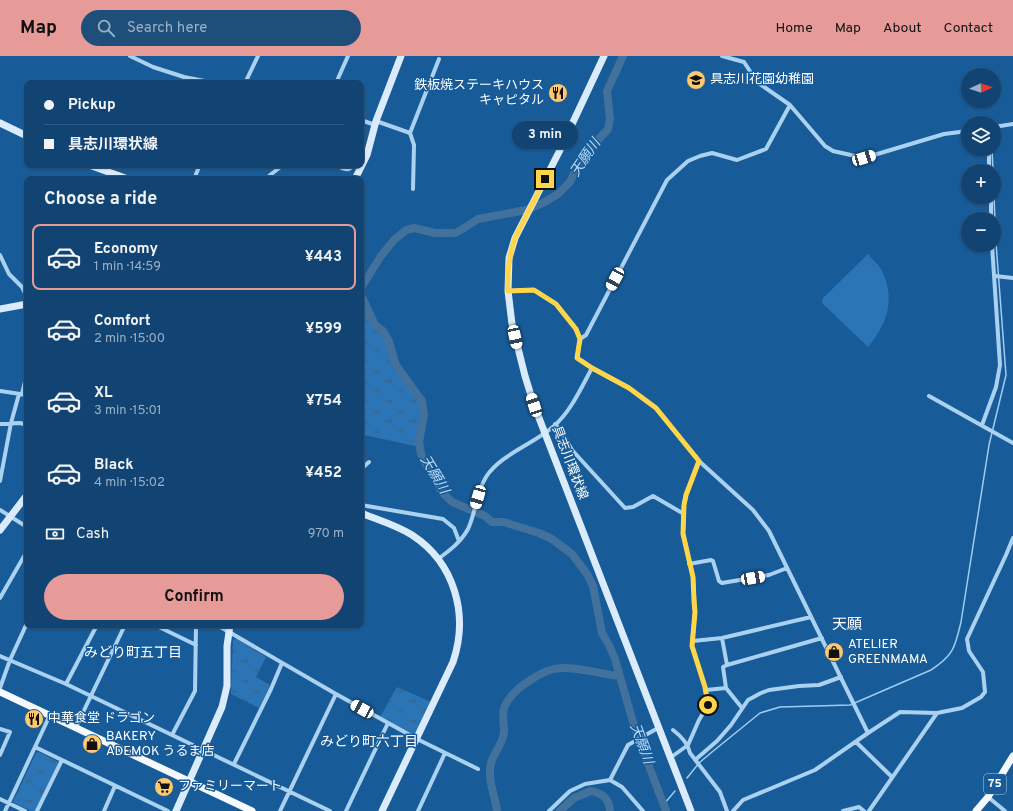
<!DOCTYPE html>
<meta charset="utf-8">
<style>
body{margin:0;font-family:Overpass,"Noto Sans JP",sans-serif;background:#1e4e7a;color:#f1f3f6;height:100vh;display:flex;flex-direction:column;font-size:15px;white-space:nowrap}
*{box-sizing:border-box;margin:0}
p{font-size:13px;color:#9cb0c4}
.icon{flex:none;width:22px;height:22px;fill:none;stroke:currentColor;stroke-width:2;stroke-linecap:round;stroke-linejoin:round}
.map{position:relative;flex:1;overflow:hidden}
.side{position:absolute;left:24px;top:120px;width:340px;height:452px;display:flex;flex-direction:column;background:#114472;border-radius:8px;box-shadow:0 1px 3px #0004,0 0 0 1px #305c84}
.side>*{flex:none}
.hud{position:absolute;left:24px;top:24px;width:340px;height:88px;border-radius:8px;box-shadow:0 1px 3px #0004,0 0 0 1px #305c84;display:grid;align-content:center;height:88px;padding:0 20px;background:#114472}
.needle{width:26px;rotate:86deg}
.tools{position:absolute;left:961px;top:12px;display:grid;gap:8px}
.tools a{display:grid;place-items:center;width:40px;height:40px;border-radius:50%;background:#114472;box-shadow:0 1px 3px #0004,0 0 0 1px #305c84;font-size:20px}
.end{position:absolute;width:18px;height:18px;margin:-9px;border:5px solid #ffd54a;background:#111;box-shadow:0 0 0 2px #111}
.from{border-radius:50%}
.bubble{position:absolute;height:28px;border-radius:14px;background:#114472;box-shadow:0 1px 3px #0004,0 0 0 1px #305c84;font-size:13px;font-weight:700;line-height:28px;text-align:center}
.car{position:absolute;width:12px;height:24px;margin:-12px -6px;border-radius:5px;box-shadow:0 0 3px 1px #0007;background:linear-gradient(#fff 24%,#345 0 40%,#fff 0 76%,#345 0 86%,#fff 0)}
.hud b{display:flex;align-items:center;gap:14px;height:38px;font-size:15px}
.hud b+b{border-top:1px solid #305c84}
.hud i{width:10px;height:10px;background:#f1f3f6}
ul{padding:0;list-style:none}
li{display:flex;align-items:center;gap:12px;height:66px;margin:0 8px 6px;padding:0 12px;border:2px solid transparent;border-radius:8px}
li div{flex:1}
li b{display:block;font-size:15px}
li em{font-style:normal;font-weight:700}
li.selected{border-color:#e69b98}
li>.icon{width:36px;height:36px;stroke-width:1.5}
h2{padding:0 20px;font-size:18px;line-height:48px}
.pay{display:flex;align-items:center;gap:10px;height:44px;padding:0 20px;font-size:15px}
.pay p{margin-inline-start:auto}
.button{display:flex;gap:8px;margin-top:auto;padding:8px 20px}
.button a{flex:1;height:46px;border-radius:24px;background:#e69b98;color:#111;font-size:16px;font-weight:700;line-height:46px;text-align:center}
header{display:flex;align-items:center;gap:24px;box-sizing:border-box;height:56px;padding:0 20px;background:#e69b98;color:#111}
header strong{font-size:19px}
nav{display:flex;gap:22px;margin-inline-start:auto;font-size:14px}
.search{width:280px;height:36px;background:#1e4e7a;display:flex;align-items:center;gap:10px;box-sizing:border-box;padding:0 14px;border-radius:22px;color:#9cb0c4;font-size:15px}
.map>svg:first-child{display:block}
.grass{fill:#2b75b6}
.park{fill:url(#park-tufts)}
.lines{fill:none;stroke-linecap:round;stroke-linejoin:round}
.stream{stroke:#9ecdf4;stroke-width:1.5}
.river{stroke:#42719c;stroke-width:8}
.street{stroke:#abd1f1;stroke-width:4}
.secondary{stroke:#daebfc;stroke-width:7}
.primary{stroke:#f6faff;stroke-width:7}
.route{stroke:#ffd54a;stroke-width:5}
.labels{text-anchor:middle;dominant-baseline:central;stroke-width:3;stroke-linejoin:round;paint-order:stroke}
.shield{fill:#175b98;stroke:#b9cee0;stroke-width:1}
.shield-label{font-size:12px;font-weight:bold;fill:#fff}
.poi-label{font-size:13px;fill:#fff;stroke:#175b98;text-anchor:start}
.street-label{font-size:13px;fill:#fff;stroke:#175b98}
.water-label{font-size:14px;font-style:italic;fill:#b8dbf8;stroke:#175b98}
.neighbourhood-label{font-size:14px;fill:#fff;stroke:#175b98}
.quarter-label{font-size:15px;fill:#fff;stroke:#175b98}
</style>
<header>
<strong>Map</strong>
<div class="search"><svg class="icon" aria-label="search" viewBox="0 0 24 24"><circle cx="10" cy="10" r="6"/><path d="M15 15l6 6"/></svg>Search here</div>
<nav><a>Home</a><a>Map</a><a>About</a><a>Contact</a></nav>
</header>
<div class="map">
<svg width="1013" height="755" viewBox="0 0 1013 755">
<defs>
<pattern id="park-tufts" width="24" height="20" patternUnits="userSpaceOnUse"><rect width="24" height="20" fill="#2b75b6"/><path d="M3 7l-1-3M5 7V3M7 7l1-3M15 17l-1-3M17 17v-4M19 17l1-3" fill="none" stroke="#3c6081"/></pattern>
</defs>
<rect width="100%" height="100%" fill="#175b98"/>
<path class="grass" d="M868,198C872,203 878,208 881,213C896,242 888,267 868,291L822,247L823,242Z"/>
<path class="park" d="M361,239L375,269L383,275L388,283L393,303L400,316L422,345L424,359L420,379V391L364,379L361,384Z
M237,583L266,601L256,621L270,629L259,652L231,638L233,584Z
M397,631L429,645H435L417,683L380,661Z
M39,696L57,705L58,708L35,755H31L13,746L36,697Z"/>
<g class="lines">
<path class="stream" d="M992,93L993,115
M687,722L699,707L712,696L760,657L780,651L850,649L931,614C954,599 955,591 961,566L989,389L1006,319L996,187L994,141
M664,748L675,735"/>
<path class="river" d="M361,232L381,200L394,184L406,174L414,172L435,177H455L461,174L478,163L526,154L543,147L558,138L570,126L579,107L588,95L608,73L610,63L607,35L623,0
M361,239L375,269L383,275L388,283L396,309L422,345L424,359L419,386L421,398L425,407L436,422L441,435L452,446L485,460L492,466H504L513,469L539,477L552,483L572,498L587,518L593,530L602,577L609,589L615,603L635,673L666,755
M497,755C495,740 487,722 491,707C494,696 503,688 504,676C504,668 502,660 504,652C508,641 516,634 526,627C534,622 540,617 550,614C569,608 599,618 619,620
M560,755L574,742L591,735C602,737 609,742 610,755"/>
<path class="street" d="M130,0L153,11L184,21L215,27
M722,0L744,6L757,26L790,49L825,90L833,95L864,102L944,78L968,75
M245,27L258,0
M336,27L348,0
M361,64L375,69
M376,65L410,77
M994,71L1013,68
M361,86L362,84
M989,93V115
M337,109C342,113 349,116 353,109
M197,123L196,118L200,109
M265,123L283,109
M413,133L414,89L410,77L439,3
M991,141V163
M0,199L9,218L22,231L25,237L27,274
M995,220L1013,222
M508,235L534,234L556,248L576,273L580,283L577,302L592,312L629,332L656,352L699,405L753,454L769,475L868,677
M580,283L586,279L667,124L688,105L700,100L712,97L737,104L766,93L790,49
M0,335L27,339
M22,338L27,317
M929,340L1013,387
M0,368L20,367L27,369
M555,368L561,375L572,394L625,452L633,451L653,440L684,458
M982,369L996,331L1000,309L992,189
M361,413L369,406
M0,425L11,367L19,338
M361,449L443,463L454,472L459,485
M0,454L27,471
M438,503C449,495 461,486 468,473C476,456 476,437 486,421C501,398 534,388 554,370C571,355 581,332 592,312
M689,508L711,504L713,505L719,525L722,527L769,519L787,512
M0,542L27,495
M155,569L196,589
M217,569L336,638L417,683L478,713
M722,582L727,609
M693,585L722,582L811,561
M0,600L66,628L330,755
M66,628L97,569
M0,632L10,604L27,567
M726,632L723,611L727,609L822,582
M706,634L726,632L742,652
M76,671L125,569
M0,673L10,676L0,699
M673,674C681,680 688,687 690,697L720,736L727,755
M172,679L195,635L196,569
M856,686L892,721
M35,691L168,755
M670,702L688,689L699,664L708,649L705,631L692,590L695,556L693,521L683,477L684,449L686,439L699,405
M695,704L717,685L731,669L748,644L761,637L769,634L799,630L819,629L841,621
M234,708L271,633L282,607
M610,724L628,689L658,672
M988,741L1005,755
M0,743L25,755
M5,755L50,659
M37,755L62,704
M104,755L115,730
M280,755L336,638
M346,755L388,667
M418,755L445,697
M549,755L570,735L585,728L610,724L622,731L643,755
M733,755L743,744L815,714L868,677L900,656L937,657L962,652L981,641L985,636L983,616L969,595L967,583L1006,499L1013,482
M843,755L859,751L864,755
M869,755L937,657"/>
<path class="secondary" d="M604,0L559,96L515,182L509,202L508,235L512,268L525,320L534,349L691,755
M0,67L27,80
M89,109L128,123
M355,123L367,99L376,65L401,0
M0,253L27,248
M361,457C378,464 396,469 412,479C455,507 469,559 453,606L382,755
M0,474L27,439
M176,755L222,651L227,630V590L230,569"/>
<path class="primary" d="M0,636L252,755
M976,755L988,741L1013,700"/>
</g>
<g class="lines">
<path class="route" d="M545,123L515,182C509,199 507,216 508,235L534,234L556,248L576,273L580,283L577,302L592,312L629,332L656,352L699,405L686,439L684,449L683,478L693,521L694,545L695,556L692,590L705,631L708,649"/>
</g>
<defs>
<symbol id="school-disc" viewBox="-11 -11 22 22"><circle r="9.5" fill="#ffc86c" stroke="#175b98"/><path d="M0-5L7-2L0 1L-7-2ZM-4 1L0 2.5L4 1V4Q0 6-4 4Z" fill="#111"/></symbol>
<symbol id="restaurant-disc" viewBox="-11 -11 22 22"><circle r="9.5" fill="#ffc86c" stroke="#175b98"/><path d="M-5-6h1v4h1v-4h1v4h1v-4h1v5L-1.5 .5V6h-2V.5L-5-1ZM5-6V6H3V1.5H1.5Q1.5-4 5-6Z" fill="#111"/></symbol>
<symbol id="shop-disc" viewBox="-11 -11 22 22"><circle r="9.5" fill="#ffc86c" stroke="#175b98"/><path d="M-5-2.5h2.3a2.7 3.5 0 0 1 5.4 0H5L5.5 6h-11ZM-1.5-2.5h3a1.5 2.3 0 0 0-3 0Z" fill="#111"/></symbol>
<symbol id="supermarket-disc" viewBox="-11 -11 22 22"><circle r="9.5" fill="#ffc86c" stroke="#175b98"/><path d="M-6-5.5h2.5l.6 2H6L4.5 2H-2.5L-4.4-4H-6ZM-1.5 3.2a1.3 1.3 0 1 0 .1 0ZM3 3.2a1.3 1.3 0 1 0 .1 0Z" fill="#111"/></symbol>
</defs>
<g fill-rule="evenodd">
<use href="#school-disc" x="685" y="13" width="22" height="22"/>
<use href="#restaurant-disc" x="547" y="26" width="22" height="22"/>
<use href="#shop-disc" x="823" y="585" width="22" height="22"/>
<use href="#restaurant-disc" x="23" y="652" width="22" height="22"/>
<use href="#shop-disc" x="81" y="677" width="22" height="22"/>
<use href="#supermarket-disc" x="153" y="720" width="22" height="22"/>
</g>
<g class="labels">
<rect class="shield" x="984" y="718" width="22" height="20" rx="3"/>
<g class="shield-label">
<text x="995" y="728">75</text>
</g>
<g class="poi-label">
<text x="710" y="24">具志川花園幼稚園</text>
<text x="544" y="30" text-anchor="end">鉄板焼ステーキハウス<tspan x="544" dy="15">キャピタル</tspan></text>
<text x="848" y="589">ATELIER<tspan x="848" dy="15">GREENMAMA</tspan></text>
<text x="48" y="663">中華食堂 ドラゴン</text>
<text x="106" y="681">BAKERY<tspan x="106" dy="15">ADEMOK うるま店</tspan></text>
<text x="178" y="731">ファミリーマート</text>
</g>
<g class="street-label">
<text transform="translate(569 407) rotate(69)">具志川環状線</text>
</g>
<g class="water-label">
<text transform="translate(586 102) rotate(-56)">天願川</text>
<text transform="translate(434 419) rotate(59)">天願川</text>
<text transform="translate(641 688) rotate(70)">天願川</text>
</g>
<g class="neighbourhood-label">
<text x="133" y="597">みどり町五丁目</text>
<text x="369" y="686">みどり町六丁目</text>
</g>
<g class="quarter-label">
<text x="847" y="569">天願</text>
</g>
</g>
</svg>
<div class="tools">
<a><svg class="needle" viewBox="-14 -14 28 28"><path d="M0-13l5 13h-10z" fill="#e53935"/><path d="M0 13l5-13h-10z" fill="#9cb0c4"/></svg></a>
<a><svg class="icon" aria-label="layers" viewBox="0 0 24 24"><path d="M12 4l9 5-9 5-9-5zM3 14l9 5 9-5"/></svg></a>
<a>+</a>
<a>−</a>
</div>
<i class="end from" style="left:708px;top:649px"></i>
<i class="end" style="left:545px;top:123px"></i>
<div class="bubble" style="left:512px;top:65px;width:66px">3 min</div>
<i class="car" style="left:864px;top:102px;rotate:73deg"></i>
<i class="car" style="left:615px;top:223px;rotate:208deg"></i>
<i class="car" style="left:515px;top:281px;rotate:168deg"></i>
<i class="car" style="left:534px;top:349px;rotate:342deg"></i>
<i class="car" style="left:478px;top:441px;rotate:196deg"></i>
<i class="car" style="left:753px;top:522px;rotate:80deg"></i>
<i class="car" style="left:362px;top:653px;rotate:299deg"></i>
<div class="hud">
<b><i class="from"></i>Pickup</b>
<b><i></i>具志川環状線</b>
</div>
<section class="side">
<h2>Choose a ride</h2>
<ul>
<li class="selected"><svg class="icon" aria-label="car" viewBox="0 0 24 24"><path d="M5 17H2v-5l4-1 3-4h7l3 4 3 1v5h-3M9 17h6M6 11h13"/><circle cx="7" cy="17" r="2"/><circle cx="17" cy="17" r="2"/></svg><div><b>Economy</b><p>1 min · 14:59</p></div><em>¥443</em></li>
<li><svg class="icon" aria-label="car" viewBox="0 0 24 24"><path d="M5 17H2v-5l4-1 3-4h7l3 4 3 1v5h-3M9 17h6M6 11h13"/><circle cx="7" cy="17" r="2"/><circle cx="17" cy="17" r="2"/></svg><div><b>Comfort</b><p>2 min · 15:00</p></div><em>¥599</em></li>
<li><svg class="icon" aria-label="car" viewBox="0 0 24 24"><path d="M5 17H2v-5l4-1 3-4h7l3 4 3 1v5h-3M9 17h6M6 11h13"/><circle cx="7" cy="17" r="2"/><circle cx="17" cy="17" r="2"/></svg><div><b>XL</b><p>3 min · 15:01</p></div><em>¥754</em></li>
<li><svg class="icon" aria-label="car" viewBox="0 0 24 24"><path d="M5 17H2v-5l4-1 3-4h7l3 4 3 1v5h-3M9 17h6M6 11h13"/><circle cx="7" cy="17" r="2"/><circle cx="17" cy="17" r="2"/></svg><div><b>Black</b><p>4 min · 15:02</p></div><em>¥452</em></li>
</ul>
<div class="pay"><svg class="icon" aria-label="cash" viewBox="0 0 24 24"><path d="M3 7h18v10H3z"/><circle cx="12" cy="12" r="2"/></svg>Cash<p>970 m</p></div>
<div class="button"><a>Confirm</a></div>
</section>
</div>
